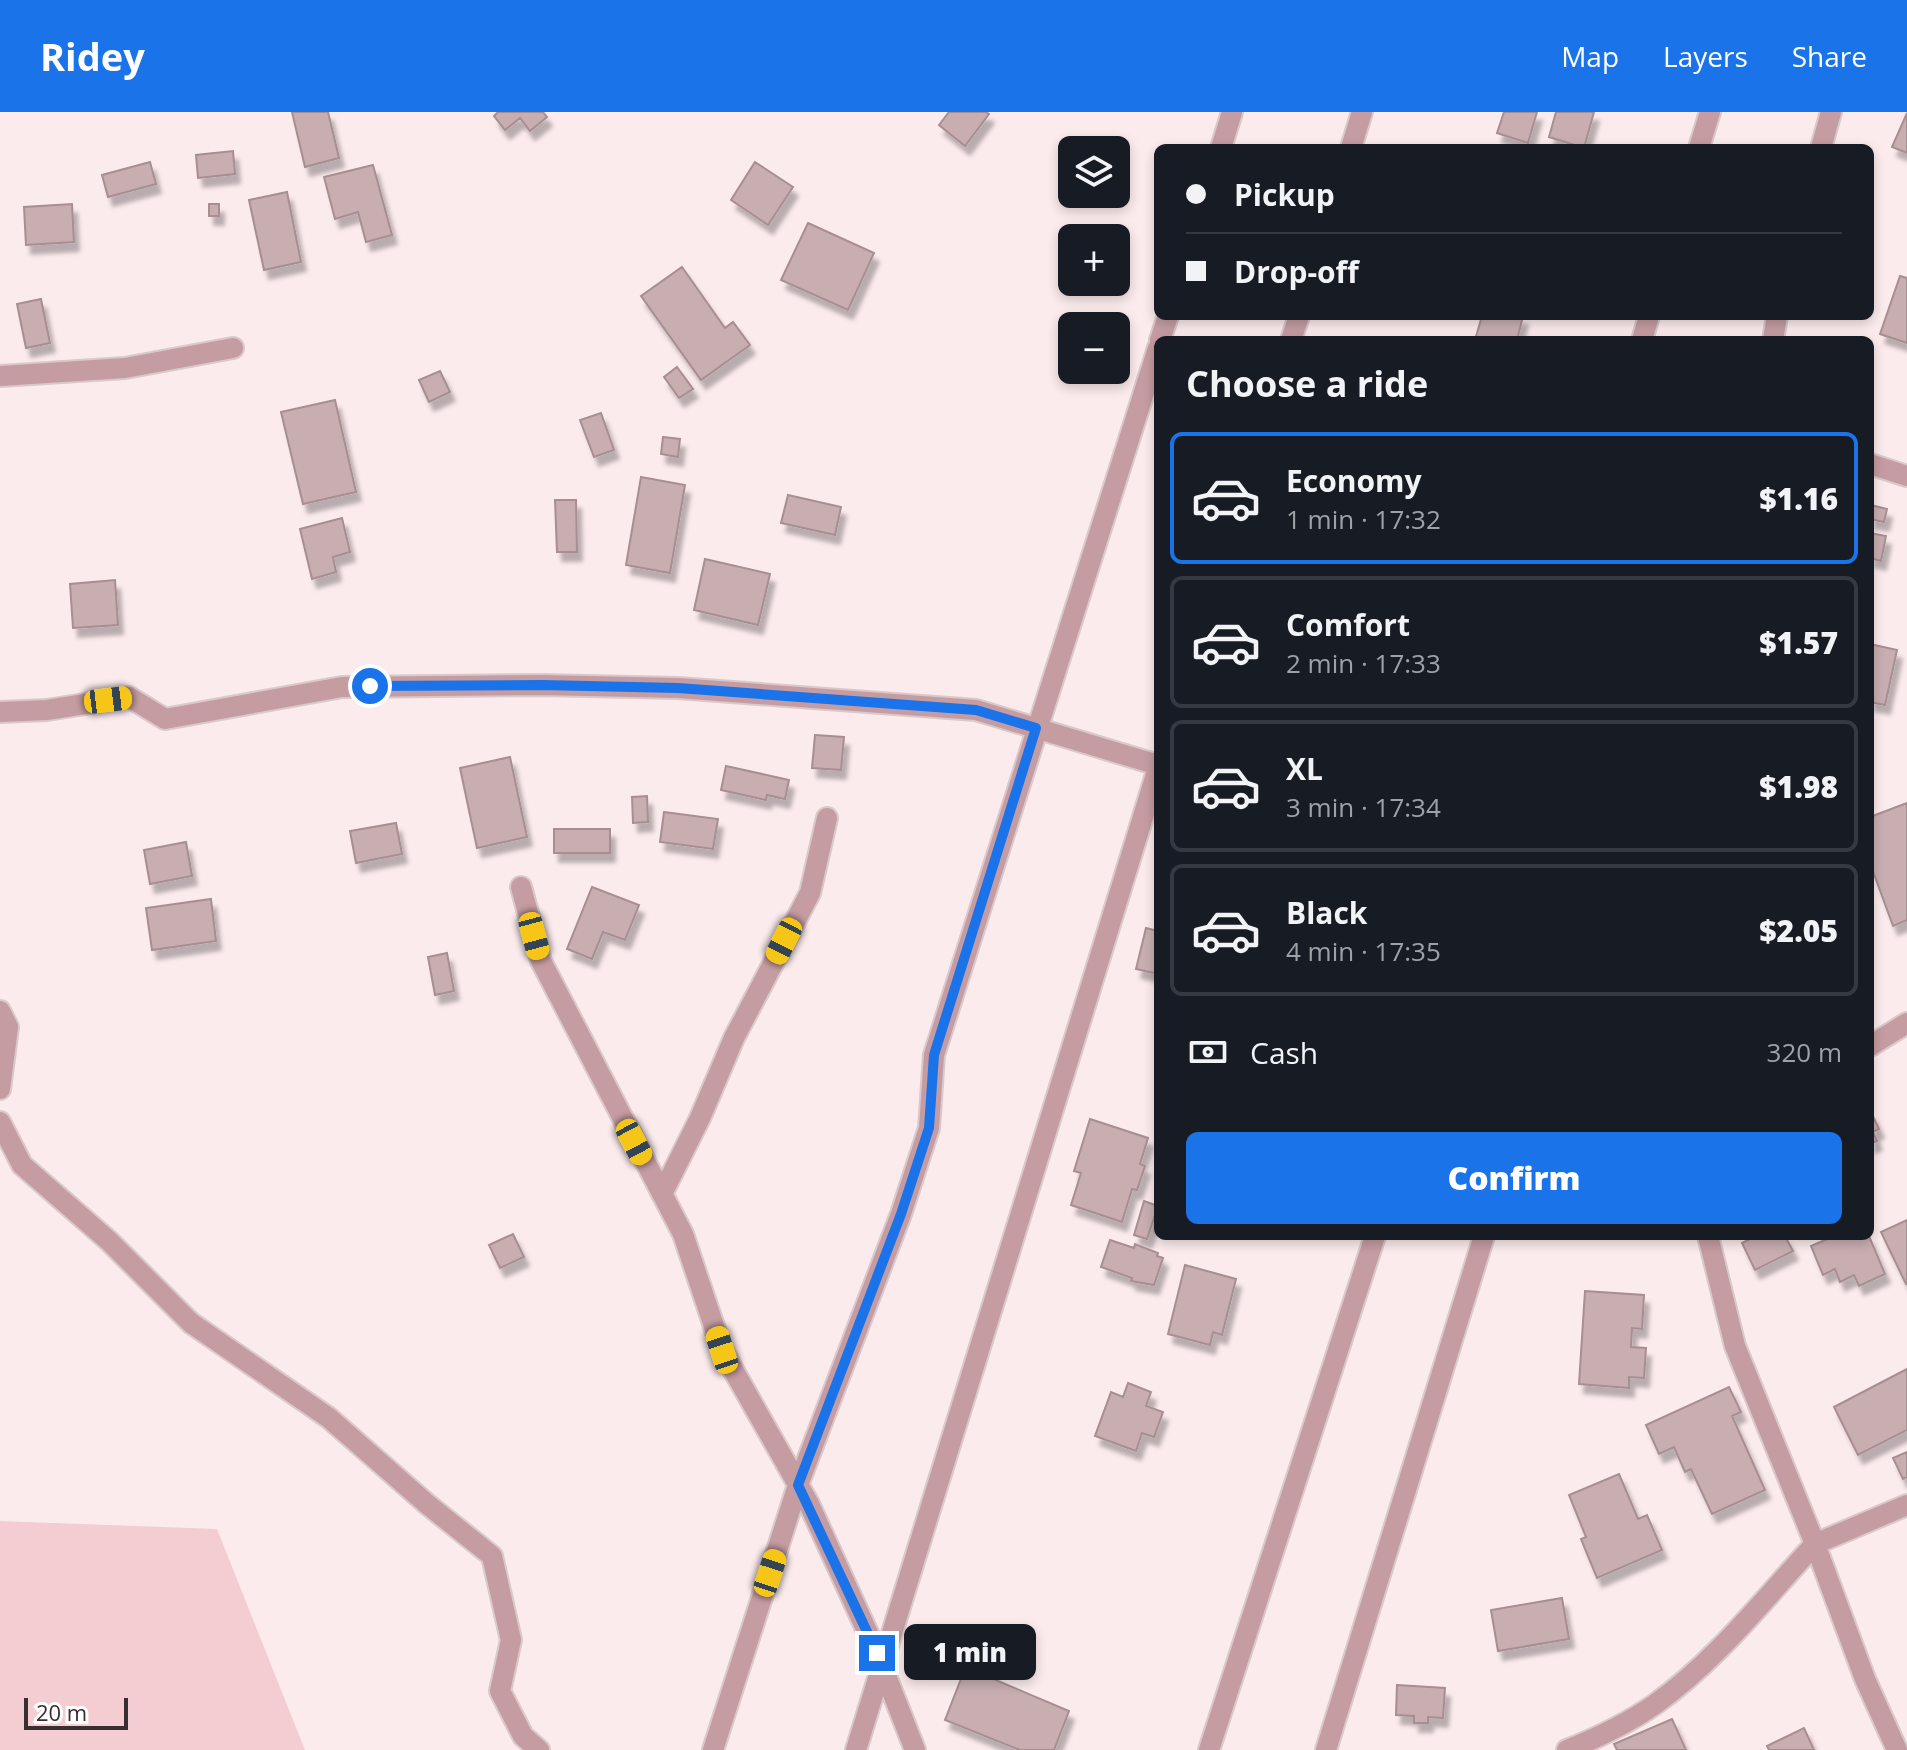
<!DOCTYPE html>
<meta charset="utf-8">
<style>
body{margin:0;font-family:"Open Sans",sans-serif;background:#242831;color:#f1f3f6;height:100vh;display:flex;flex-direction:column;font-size:30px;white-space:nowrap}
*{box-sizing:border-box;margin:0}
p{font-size:26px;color:#9ea1a6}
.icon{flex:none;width:44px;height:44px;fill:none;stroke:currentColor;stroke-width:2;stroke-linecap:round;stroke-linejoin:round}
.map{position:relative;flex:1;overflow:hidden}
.panel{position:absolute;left:1154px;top:224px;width:720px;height:904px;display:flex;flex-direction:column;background:#171b24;border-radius:12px;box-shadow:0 4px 12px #0003}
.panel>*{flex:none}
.top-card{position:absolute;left:1154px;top:32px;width:720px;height:176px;border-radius:12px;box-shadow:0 4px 12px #0003;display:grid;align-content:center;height:176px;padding:0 32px;background:#171b24}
.controls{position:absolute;left:1058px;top:24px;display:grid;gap:16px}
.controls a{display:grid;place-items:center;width:72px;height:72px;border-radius:12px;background:#171b24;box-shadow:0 4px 12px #0003;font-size:40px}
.scale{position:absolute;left:24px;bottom:20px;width:104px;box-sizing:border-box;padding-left:8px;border:4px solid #392e30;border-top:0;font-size:22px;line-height:28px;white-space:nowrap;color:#392e30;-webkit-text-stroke:6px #fff;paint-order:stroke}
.end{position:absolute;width:36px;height:36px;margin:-18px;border:10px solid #1a73e8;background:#fff;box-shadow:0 0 0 4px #fff}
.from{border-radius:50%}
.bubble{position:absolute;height:56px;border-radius:12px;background:#171b24;box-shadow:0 4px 12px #0003;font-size:26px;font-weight:800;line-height:56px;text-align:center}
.car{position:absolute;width:24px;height:48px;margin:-24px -12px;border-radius:10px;box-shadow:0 0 6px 2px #0007;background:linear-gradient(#f5c518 24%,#345 0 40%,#f5c518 0 76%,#345 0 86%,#f5c518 0)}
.top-card b{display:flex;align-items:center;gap:28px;height:76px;font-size:30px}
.top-card b+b{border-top:2px solid #363941}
.top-card i{width:20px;height:20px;background:#f1f3f6}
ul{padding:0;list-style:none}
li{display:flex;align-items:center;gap:24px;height:132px;margin:0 16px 12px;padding:0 16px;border:4px solid #363941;border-radius:12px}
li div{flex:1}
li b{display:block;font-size:30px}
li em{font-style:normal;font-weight:800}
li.active{border-color:#1a73e8}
li>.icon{width:72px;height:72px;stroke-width:1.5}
h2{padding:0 32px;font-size:36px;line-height:96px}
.pay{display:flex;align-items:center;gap:20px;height:88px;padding:0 32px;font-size:30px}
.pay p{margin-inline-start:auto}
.button{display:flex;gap:16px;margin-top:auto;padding:16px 32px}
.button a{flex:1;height:92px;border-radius:12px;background:#1a73e8;color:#fff;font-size:32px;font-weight:800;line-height:92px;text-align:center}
header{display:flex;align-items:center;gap:48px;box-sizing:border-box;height:112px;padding:0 40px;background:#1a73e8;color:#fff}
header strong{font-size:38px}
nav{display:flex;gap:44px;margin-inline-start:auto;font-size:28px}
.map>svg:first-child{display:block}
.green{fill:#f3cdd2}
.building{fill:#c8aeb1;stroke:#a78e91;stroke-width:2;filter:url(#shadow)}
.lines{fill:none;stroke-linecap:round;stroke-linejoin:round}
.street-casing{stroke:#d9c9cb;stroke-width:24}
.street{stroke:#c59ca1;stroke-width:20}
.route{stroke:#1a73e8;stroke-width:10}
</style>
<header>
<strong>Ridey</strong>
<nav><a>Map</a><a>Layers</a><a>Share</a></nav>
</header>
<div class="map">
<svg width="1907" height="1638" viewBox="0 0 1907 1638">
<defs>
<filter id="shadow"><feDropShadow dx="5" dy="9" stdDeviation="2" flood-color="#0004"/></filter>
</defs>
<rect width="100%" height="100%" fill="#fcebed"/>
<path class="green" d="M0,1409L217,1417L305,1638H0Z"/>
<path class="building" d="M292,0H328L339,46L305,55Z
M498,0H543L547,5L530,19L520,6L505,18L494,4Z
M949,0H986L989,2L965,34L939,13Z
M1504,0H1537L1528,31L1497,21Z
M1556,0H1594L1584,36L1549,25Z
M1907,1V41L1892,35Z
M233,39L235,62L198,66L196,43Z
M150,50L156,72L108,85L102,63Z
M755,50L793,75L768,113L731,88Z
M373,53L392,123L366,130L358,100L335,107L324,65Z
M287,80L301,150L264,158L249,88Z
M72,92L74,130L26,133L24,95Z
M209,92H219V104H209Z
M808,111L874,141L848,198L781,168Z
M682,155L725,216L733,210L750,233L701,268L641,184Z
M1900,164L1907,166V231L1880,222Z
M41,187L50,231L26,236L17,192Z
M1482,204H1523L1517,228H1475Z
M677,255L693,277L679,286L664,265Z
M440,259L450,280L429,290L419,268Z
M335,288L356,380L303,392L281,300Z
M601,301L614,338L594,345L580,308Z
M663,325L680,327L678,345L661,342Z
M641,365L685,373L670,461L626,453Z
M788,383L841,395L835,423L781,411Z
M555,388H576L577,440H557Z
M1871,393L1887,397L1884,410L1870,407Z
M342,406L350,440L333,445L336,460L312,467L300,417Z
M1870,421L1886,424L1881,449L1870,446Z
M705,447L770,462L758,513L694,498Z
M115,468L118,513L73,516L70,472Z
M1870,532L1897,538L1885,593L1870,590Z
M815,623L844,625L841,658L812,656Z
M510,645L527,725L477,736L460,656Z
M726,654L789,668L785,687L767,683L766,688L721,678Z
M647,684L648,710L633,711L632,685Z
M1907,691V808L1893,814L1870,751V705Z
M664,700L718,707L713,737L660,730Z
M396,711L402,742L356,751L350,719Z
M554,717H610V741H554Z
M186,730L192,764L150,772L144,738Z
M592,775L639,793L625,828L603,820L592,847L567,837Z
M211,787L216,829L152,838L146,796Z
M1146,816L1158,819V862L1136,857Z
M447,841L454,879L435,883L428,845Z
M1871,1000L1879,1017L1873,1020L1877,1029L1870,1032Z
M1090,1007L1148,1026L1140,1052L1145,1054L1137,1078L1132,1077L1122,1110L1071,1093L1081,1061L1074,1059Z
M1144,1089L1158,1094L1147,1127L1134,1123Z
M1907,1108V1171L1906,1172L1881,1120Z
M513,1122L524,1145L500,1156L489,1133Z
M1756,1124H1785L1793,1139L1755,1158L1742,1131Z
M1834,1124H1869L1885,1162L1859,1174L1854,1163L1840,1170L1835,1157L1823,1163L1811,1134Z
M1110,1128L1134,1136L1135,1132L1158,1141L1157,1144L1163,1146L1154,1173L1131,1169L1132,1166L1101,1155Z
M1185,1153L1236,1167L1222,1223L1213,1220L1210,1233L1168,1222Z
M1585,1179L1644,1183L1642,1217L1632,1216L1631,1235L1646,1236L1644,1266L1629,1265V1276L1579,1272Z
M1907,1257V1318L1858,1343L1834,1295Z
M1128,1271L1151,1280L1146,1294L1163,1300L1154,1325L1142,1321L1136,1339L1095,1324L1111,1280L1123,1285Z
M1729,1275L1741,1300L1732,1304L1765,1378L1712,1402L1691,1357L1685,1360L1674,1335L1659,1342L1646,1313Z
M1907,1340V1365L1903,1367L1893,1346Z
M1619,1362L1638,1407L1647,1403L1662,1438L1597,1466L1581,1427L1586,1425L1569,1383Z
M1562,1486L1569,1527L1498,1539L1491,1498Z
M968,1549L993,1560L991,1566L1069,1599L1054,1638H1020L945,1608Z
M1397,1573L1445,1576L1443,1606L1428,1605V1611H1414V1604L1396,1603Z
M1672,1607L1686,1638H1617L1614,1632Z
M1804,1616L1814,1638H1769L1767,1634Z"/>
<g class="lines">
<defs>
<path id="street" d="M1221,36L1232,0
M1351,36L1362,0
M1699,36L1710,0
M1821,36L1831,0
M1160,228L1168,204
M1291,228L1299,204
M1642,228L1649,204
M1773,228L1777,204
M0,264L125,256L233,236
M1870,352L1907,364
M0,600L47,598L129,585L165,607L342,575L542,573L678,576L976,598L1158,653
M521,775L541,849L683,1122L722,1238L809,1392L877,1541L915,1638
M0,899L8,915L0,977
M1870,934L1907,911
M0,1010L22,1053L109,1129L191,1211L329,1306L427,1392L492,1444L511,1528L500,1579L523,1624L539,1638
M662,1082L700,1006L734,926L810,781L827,706
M713,1638L798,1373L901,1102L929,1016L934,943L1158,236
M856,1638L1158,656
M1209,1638L1375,1124
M1326,1638L1484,1124
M1567,1638C1597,1626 1628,1611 1654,1593C1716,1549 1764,1487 1815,1432L1735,1234L1708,1124
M1897,1638L1865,1567L1815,1432L1907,1393"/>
</defs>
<use href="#street" class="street-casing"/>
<use href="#street" class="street"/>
</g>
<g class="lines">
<path class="route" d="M370,574L542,573L678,576L976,598L1036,616L934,943L929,1016L901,1102L798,1373L877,1541"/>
</g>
</svg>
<div class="controls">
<a><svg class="icon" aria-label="layers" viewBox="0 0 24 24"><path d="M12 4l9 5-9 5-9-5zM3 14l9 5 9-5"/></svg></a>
<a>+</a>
<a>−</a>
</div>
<div class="scale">20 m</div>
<i class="end from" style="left:370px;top:574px"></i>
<i class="end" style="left:877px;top:1541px"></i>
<div class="bubble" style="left:904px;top:1512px;width:132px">1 min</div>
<i class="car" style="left:108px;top:588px;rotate:83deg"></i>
<i class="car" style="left:534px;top:824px;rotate:165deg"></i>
<i class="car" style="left:784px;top:829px;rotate:207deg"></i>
<i class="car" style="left:634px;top:1030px;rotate:152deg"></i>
<i class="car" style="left:722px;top:1238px;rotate:342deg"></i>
<i class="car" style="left:770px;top:1461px;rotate:18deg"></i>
<div class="top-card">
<b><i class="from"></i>Pickup</b>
<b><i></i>Drop-off</b>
</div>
<section class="panel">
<h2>Choose a ride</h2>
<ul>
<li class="active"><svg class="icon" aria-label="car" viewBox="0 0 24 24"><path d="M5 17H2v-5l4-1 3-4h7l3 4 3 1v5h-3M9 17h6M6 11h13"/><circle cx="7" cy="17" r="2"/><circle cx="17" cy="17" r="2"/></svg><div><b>Economy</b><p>1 min · 17:32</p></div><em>$1.16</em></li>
<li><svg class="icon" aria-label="car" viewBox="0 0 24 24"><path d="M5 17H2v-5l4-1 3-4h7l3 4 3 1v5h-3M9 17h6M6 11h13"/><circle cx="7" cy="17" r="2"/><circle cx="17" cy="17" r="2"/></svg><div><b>Comfort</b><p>2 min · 17:33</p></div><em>$1.57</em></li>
<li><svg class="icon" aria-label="car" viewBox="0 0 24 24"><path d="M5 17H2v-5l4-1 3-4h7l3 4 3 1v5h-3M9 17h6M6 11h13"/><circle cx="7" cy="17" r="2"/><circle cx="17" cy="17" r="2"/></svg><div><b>XL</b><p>3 min · 17:34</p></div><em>$1.98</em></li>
<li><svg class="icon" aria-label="car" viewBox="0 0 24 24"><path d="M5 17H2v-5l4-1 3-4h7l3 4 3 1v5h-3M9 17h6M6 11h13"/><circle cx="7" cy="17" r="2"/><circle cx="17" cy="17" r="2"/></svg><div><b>Black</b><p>4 min · 17:35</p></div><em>$2.05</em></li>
</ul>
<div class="pay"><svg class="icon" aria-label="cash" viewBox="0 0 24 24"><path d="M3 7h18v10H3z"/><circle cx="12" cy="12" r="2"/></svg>Cash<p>320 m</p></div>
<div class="button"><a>Confirm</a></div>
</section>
</div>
